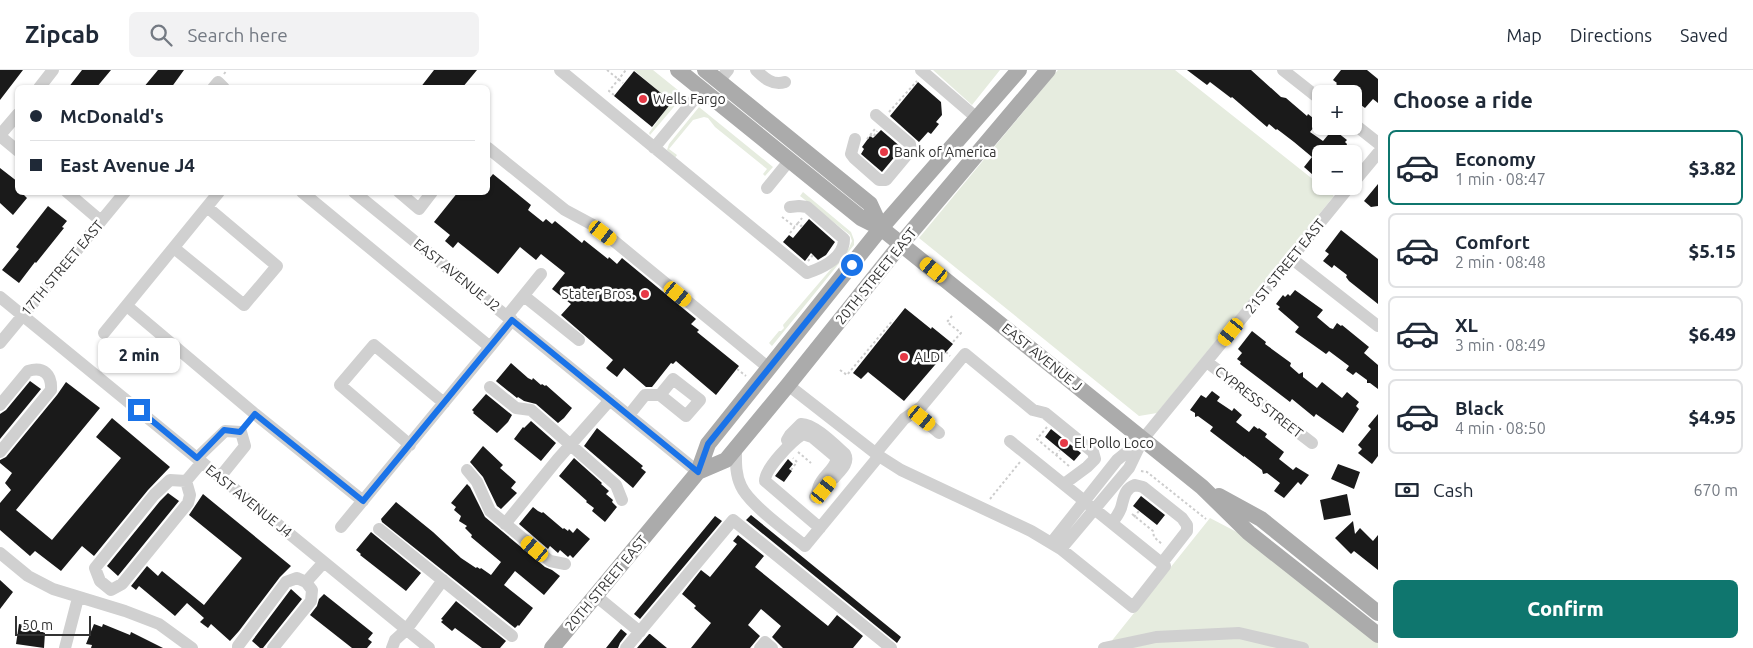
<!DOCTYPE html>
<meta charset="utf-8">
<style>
body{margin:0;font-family:Ubuntu,sans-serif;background:#f2f2f3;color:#1f2937;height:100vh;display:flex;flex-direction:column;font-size:19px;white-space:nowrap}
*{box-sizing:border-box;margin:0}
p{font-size:16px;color:#747a83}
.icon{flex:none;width:28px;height:28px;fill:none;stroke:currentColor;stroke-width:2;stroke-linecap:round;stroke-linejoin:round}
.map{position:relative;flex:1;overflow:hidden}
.sheet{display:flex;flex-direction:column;background:#fff;width:375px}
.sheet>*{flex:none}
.banner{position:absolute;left:15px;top:15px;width:475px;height:110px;border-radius:8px;box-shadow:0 1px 4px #0004;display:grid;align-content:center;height:110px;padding:0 15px;background:#fff}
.fabs{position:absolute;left:1312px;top:15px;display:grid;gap:10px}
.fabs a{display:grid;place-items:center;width:50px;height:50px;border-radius:8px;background:#fff;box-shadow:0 1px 4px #0004;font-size:25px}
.scale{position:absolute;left:15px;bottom:12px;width:76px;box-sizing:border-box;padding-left:5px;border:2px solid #333;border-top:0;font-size:14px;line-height:18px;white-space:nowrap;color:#333;-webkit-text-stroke:4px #fff;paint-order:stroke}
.end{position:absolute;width:22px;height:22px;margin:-11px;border:6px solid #1a73e8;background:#fff;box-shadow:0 0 0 2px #fff}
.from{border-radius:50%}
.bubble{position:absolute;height:35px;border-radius:8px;background:#fff;box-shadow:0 1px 4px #0004;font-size:16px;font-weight:800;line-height:35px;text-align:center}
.car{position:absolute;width:15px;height:30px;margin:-15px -8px;border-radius:6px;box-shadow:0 0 4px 1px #0007;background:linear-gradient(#f5c518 24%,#345 0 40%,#f5c518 0 76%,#345 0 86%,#f5c518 0)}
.banner b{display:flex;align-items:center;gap:18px;height:48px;font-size:19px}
.banner b+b{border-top:1px solid #e0e1e3}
.banner i{width:12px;height:12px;background:#1f2937}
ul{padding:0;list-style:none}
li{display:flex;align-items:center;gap:15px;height:75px;margin:0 10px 8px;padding:0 5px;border:2px solid #e0e1e3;border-radius:8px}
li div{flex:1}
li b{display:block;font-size:19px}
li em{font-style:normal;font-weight:800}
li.on{border-color:#0f766e}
li>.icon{width:45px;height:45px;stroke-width:1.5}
h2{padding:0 15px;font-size:22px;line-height:60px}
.pay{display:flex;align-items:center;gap:12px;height:55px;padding:0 15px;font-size:19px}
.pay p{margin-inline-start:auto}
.primary-button{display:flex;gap:10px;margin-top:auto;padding:10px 15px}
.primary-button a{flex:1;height:58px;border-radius:8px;background:#0f766e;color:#fff;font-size:20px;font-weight:800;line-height:58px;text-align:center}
header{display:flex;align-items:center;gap:30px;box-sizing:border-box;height:70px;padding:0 25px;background:#fff;border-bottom:1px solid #e0e1e3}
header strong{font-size:24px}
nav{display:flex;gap:28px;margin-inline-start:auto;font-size:18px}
.search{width:350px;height:45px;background:#f2f2f3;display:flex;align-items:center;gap:12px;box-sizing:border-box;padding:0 18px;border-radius:8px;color:#747a83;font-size:19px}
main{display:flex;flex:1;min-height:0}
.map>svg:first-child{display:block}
.green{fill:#e6ecdf}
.building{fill:#1a1a1a}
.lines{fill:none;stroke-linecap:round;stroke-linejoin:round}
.path{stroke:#cdcdcd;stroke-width:2;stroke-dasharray:2.5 2.5;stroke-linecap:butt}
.minor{stroke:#d0d0d0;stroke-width:12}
.major{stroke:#ababab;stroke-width:16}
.route{stroke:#1a73e8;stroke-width:6}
.poi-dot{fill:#e63946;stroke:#fff;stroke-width:2}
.labels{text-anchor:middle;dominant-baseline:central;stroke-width:5;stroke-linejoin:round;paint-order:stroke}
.poi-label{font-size:14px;fill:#333;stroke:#fff;text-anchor:start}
.street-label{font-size:14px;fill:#333;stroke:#fff}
</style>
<header>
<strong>Zipcab</strong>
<div class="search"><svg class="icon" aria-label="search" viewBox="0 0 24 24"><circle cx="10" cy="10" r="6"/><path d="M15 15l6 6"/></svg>Search here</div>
<nav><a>Map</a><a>Directions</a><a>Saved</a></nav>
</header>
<main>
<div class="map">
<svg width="1378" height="578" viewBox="0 0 1378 578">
<rect width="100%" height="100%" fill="#fff"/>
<path class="green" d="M634,0H653L684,25L650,65L649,63L671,32Z
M933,0H1000L972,35Z
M1058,0H1175L1334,126L1157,343L1139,346L919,168Z
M699,37L773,97L765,106L763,104L767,99L715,57L708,48L704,47L693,50L669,79L677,85L675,88L667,80L669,74Z
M803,122L851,162L854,170V175L772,276L769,273L779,261H781L784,258L783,255L849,178L852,171L850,165L800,126Z
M1210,448L1252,470L1378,573V578H1106Z"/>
<path class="building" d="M0,0H23L0,30Z
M82,0H111L96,18H68Z
M158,0H184L171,18H143Z
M434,0H477L462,18H420Z
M1187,0H1251L1281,27L1286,28L1307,46L1308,44L1318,52L1310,62L1323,71L1333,59L1347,70L1345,72L1347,74L1346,77L1355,84H1321V112L1304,97L1312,87L1294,72L1277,59L1276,60L1269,54L1267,57L1232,27L1231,28L1210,12L1207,15Z
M1341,0H1367L1378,9V33L1373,29L1365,38L1354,30L1359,24H1349L1336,14L1337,13L1333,10Z
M634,1L672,32L652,57L614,26Z
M918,12L941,32L942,45L936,52L939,54L931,64L928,62L919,72L890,46Z
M881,60L902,78L882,102L861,84L864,79L862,77L870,66L873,68Z
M0,98L18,112V122H21L27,128L13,145L0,133Z
M493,104L531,135L528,140L543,152L546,149L552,154L555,151L582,173L584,170L608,189L609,187L617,194L622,188L696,249L691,254L699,260L697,262L739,296L716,325L676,291L673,294L671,293L652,317H646L624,298L617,307L608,300L606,298L613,290L561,245L571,234L552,219L565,203L541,184L536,190L520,177L498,204L458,172L453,178L445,171L450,165L434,152L458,122H488V110Z
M1378,114V136L1371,137L1364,131Z
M48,136L67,151L62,157L64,158L36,193L35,192L19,213L2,200L19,179L16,177Z
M809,149L835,172L826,185L821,188L818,190L811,183L805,191L783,172L789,165L793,168Z
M1341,160L1378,189V234L1349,211L1346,207L1347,205L1334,195L1332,198L1323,191L1329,184L1325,181Z
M1295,220L1323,240L1317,247L1330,258L1333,259L1337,253L1341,256L1342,255L1369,277L1364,283L1378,295V319L1370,313H1367V310L1356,302L1353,305L1346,300L1349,296L1329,281L1326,284L1295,262L1299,257L1278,239L1280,237L1276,234L1283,225L1285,227L1288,224L1290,226Z
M905,238L931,259L932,257L953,274L904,331L868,302L861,309L853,303Z
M1252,261L1266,272L1265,274L1291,293L1290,296L1299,304L1303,302V307L1317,318L1322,312L1342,328L1347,322L1359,332L1356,336L1359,339L1343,363L1316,344L1314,347L1292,329L1290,332L1240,294L1241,292L1237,289L1242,283L1238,279Z
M511,293L528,308L532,310L533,308L541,315L542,314L545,316L546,315L572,338L564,348L558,353L536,334L524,331L518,327L517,328L497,312L496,311Z
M30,311L41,319L0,369V344L6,340Z
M66,312L100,338L16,440L52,470L121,388L96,367L112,348L170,397L148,420L94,486L82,476L61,501L35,481L30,486L0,460V433L11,420L5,413L12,403L0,393V390L6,387L57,325Z
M1212,321L1220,327L1217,331L1232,341L1234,338L1242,345L1236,352L1249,362L1254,356L1258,359L1259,358L1267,364L1265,367L1284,382L1279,389L1293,400L1296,397L1309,405L1301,415L1298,412L1284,428L1274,421L1280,413L1267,403L1263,404L1262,400L1244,386V387L1210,361L1213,357L1198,346L1195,347V343L1190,340L1201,325L1206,328Z
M486,324L512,345L508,352L497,363L473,343L474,342L472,340Z
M1378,344V386L1372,394L1358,383L1362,379L1358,375L1371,359L1368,356Z
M531,351L556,373L541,391L514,369L523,357L524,358Z
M597,358L643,396L641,398L646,402L633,418L584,376Z
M1051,359L1081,383L1074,391L1045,367Z
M483,376L503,395L500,398L516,412L511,418L517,423L501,439L497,436L483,407L470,392Z
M574,388L602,413L601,414L609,421L606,424L613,430L612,432L617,437L605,452L592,441L594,438L586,432L587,431L559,406Z
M788,389L793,394L789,399L792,401L784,412L775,406Z
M1338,394L1360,402L1354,419L1331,409Z
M467,414L470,417L485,447L545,497L552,500L560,506L544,525L515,501L504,515L533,538L519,556L518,555L515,558L382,452L381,449L396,432L433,462L461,488L476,498L477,497L480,499L481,498L491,505L501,492L471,467L472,465L465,458L467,456L459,451L461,446L454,440L456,437L451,433Z
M168,423L179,431L118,506L107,496L160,431Z
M203,424L291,496L280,507L239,561L230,571L211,554L208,558L200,552L204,548L187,533L175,546L139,516L136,520L131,516L147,496L158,506L162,501L204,535L242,488L189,445Z
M1347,424L1351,445L1324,450L1320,430Z
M1141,426L1165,445L1157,455L1133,436Z
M533,437L538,441L542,443L543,442L563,459L564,458L568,461L569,459L573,463L577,458L590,469L573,488L570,485L568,487L560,480L558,483L550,476L548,479L519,454Z
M751,445L901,567L897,573L746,450Z
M715,446L722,451L640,549L634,544Z
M1353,451L1355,464L1360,458L1373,471L1378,465V500L1354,481L1351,484L1335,468Z
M371,462L421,503L406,521L360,485L361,484L356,480Z
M738,465L764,486L755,497L797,531L828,556L837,545L863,566L853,578H783L772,567L781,556L761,539L748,555L760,566L750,578H691L711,553L694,538L696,536L682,524L701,500L710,507L737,474L733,471Z
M0,510L13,522L0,539Z
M291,519L302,529L263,578H260L252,571Z
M324,524L373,563L368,569L372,572L367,578H352L310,545L317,536L319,529Z
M456,531L506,571L500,578H482L455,558L452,561L441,552L443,550L441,549Z
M19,554L35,557V559L45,563L44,578L16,574Z
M94,554L102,557L103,554L130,565L131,562L163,578H91L92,575L86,574Z
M621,559L627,564L620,573L618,578H606Z
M649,564H650L667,578H637Z"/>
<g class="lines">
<path class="path" d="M607,0L623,13
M224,4L227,0
M614,25L609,21L626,0
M889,42L917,11
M870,65L873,67L877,61
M867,69L875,59
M782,147L795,157
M802,155L801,156L798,153L802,148
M790,163L798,153
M808,191L813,185
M952,246L947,252L961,263L952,273
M946,282L950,286
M737,299L746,306
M840,300L847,305L893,250
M1047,357L1037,369L1069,396
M798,382L811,393
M1056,385L1060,380
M791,400L797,392L793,388
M1141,401L1147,402L1206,449
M990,429L1020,392
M1132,444L1153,461L1154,467L1163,475
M1134,447L1139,441"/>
<path class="minor" d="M560,0L807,203C822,198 844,188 844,169L807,137L799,136L790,137
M756,0C764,8 773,16 785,12
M921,0L978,49
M1283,0L1321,30
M719,11L728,0
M39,18L53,0
M213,18L218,12L224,18
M1354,54L1378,73
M0,65L18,44
M0,66L18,81
M855,69L851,84L854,88L879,110H886L911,80L910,74L876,45
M488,78L565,140L593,155L614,171L770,299
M654,78L702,20
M1354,112L1378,83
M767,118L789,91
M67,122L101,151
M302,122L490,277L512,250
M354,122L698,402
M399,122L419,139L432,122
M174,178L244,235L277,196L207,137
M1291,188L1378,256
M524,226L579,270
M0,227L429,578
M127,236L255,344L363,431
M507,246L541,204
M104,263L219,122
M0,273L125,122
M1207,292L1312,373
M788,315L879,386L901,400L1031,461L1061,479L1133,537L1165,496L1010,371
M490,317L516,338L531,340L616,415L622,430
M0,335L28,301C44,296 52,305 51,320L0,382
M914,342L939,363
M629,345L645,325H660L686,346L700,330L673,309L660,325
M787,370L790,365L801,354C813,353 835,375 845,384C850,393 840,401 834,408
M410,375L340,315L374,275L444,333
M736,378C736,390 735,404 741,416C749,434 788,462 805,476L879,386
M875,384L904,349L921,337L965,284L1033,340L1045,343L1093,382L1095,389L1087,397L1064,414
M197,388L225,361L241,362L245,376L220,407
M467,400L477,412L490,441L550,491L565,494
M186,411L190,425L188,433L122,514L111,520L100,511L95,498L154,425L170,410L186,411L202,392
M815,427C818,423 817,421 819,416C823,405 835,400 837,388L812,367L803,364C792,371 765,398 765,411L820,458
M1112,452C1116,448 1119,443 1121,438C1124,428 1124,419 1135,415L1143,417L1182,448L1187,455V461L1162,493
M505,454L557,390L610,330
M341,457L490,277
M379,459L512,566
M1052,472L1117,390L1143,369L1350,116
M1061,479L1129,398L1141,373
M0,483L28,506L53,519L125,541L159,554L192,578
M306,512L324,492
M596,526L640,562
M65,578L78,528
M238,578V576L286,512L297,508L306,512L312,520L311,531L273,578
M392,578L395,570L406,560L443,510
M626,578L733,450L891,578
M760,578L765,572L772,578
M1104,578L1156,567L1239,563L1303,578"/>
<path class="major" d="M678,0L861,148L881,158L1202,417L1249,463L1378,565
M705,0L870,134L881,158
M698,402L726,390L788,315L901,174L1048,0
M1219,426L1261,449L1378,543
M552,578L698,402L708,374L881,158L1019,0"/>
</g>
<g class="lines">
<path class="route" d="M139,340L197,388L224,360L240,362L255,344L363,431L512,250L698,402L708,374L852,195"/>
</g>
<g class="poi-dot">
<circle cx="643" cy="29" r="5"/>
<circle cx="884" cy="82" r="5"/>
<circle cx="645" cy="224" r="5"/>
<circle cx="904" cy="287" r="5"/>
<circle cx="1064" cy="373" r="5"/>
</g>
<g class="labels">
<g class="poi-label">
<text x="653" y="29">Wells Fargo</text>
<text x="894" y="82">Bank of America</text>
<text x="635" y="224" text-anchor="end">Stater Bros.</text>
<text x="914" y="287">ALDI</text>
<text x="1074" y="373">El Pollo Loco</text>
</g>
<g class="street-label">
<text transform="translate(1285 196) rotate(-51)">21ST STREET EAST</text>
<text transform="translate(62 198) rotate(-50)">17TH STREET EAST</text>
<text transform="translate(457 205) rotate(39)">EAST AVENUE J2</text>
<text transform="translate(876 206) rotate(-51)">20TH STREET EAST</text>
<text transform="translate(1042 287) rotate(39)">EAST AVENUE J</text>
<text transform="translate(1259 332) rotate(38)">CYPRESS STREET</text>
<text transform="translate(249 431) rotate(39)">EAST AVENUE J4</text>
<text transform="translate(606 513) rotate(-50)">20TH STREET EAST</text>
</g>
</g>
</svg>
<div class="fabs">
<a>+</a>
<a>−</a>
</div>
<div class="scale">50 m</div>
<i class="end from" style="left:852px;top:195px"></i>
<i class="end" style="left:139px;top:340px"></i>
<div class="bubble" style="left:98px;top:268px;width:82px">2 min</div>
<i class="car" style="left:603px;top:163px;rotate:127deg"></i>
<i class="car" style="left:934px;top:200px;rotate:309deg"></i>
<i class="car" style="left:678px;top:224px;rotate:129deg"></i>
<i class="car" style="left:1231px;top:262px;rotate:219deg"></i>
<i class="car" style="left:922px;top:348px;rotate:129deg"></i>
<i class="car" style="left:824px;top:420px;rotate:39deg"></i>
<i class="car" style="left:535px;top:479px;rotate:310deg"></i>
<div class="banner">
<b><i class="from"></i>McDonald's</b>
<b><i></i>East Avenue J4</b>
</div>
</div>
<section class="sheet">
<h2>Choose a ride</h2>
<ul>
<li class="on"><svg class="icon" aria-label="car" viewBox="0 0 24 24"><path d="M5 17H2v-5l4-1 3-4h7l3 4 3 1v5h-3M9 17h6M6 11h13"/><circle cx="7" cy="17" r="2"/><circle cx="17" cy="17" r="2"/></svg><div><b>Economy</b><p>1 min · 08:47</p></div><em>$3.82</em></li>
<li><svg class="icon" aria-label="car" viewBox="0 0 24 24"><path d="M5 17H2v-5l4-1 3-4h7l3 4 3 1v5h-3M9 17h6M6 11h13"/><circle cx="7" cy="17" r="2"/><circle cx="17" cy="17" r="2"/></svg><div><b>Comfort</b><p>2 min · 08:48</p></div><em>$5.15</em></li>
<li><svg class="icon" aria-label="car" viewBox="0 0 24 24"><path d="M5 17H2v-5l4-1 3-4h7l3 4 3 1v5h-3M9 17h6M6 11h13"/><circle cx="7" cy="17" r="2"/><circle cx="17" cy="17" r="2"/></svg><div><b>XL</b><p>3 min · 08:49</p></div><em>$6.49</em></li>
<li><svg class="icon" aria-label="car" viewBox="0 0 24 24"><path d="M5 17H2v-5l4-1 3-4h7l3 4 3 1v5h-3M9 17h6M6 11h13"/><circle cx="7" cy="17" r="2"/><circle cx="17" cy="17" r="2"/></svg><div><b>Black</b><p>4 min · 08:50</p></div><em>$4.95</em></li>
</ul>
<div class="pay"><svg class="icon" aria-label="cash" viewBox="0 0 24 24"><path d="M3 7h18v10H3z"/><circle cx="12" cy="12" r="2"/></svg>Cash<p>670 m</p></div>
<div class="primary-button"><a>Confirm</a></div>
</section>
</main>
